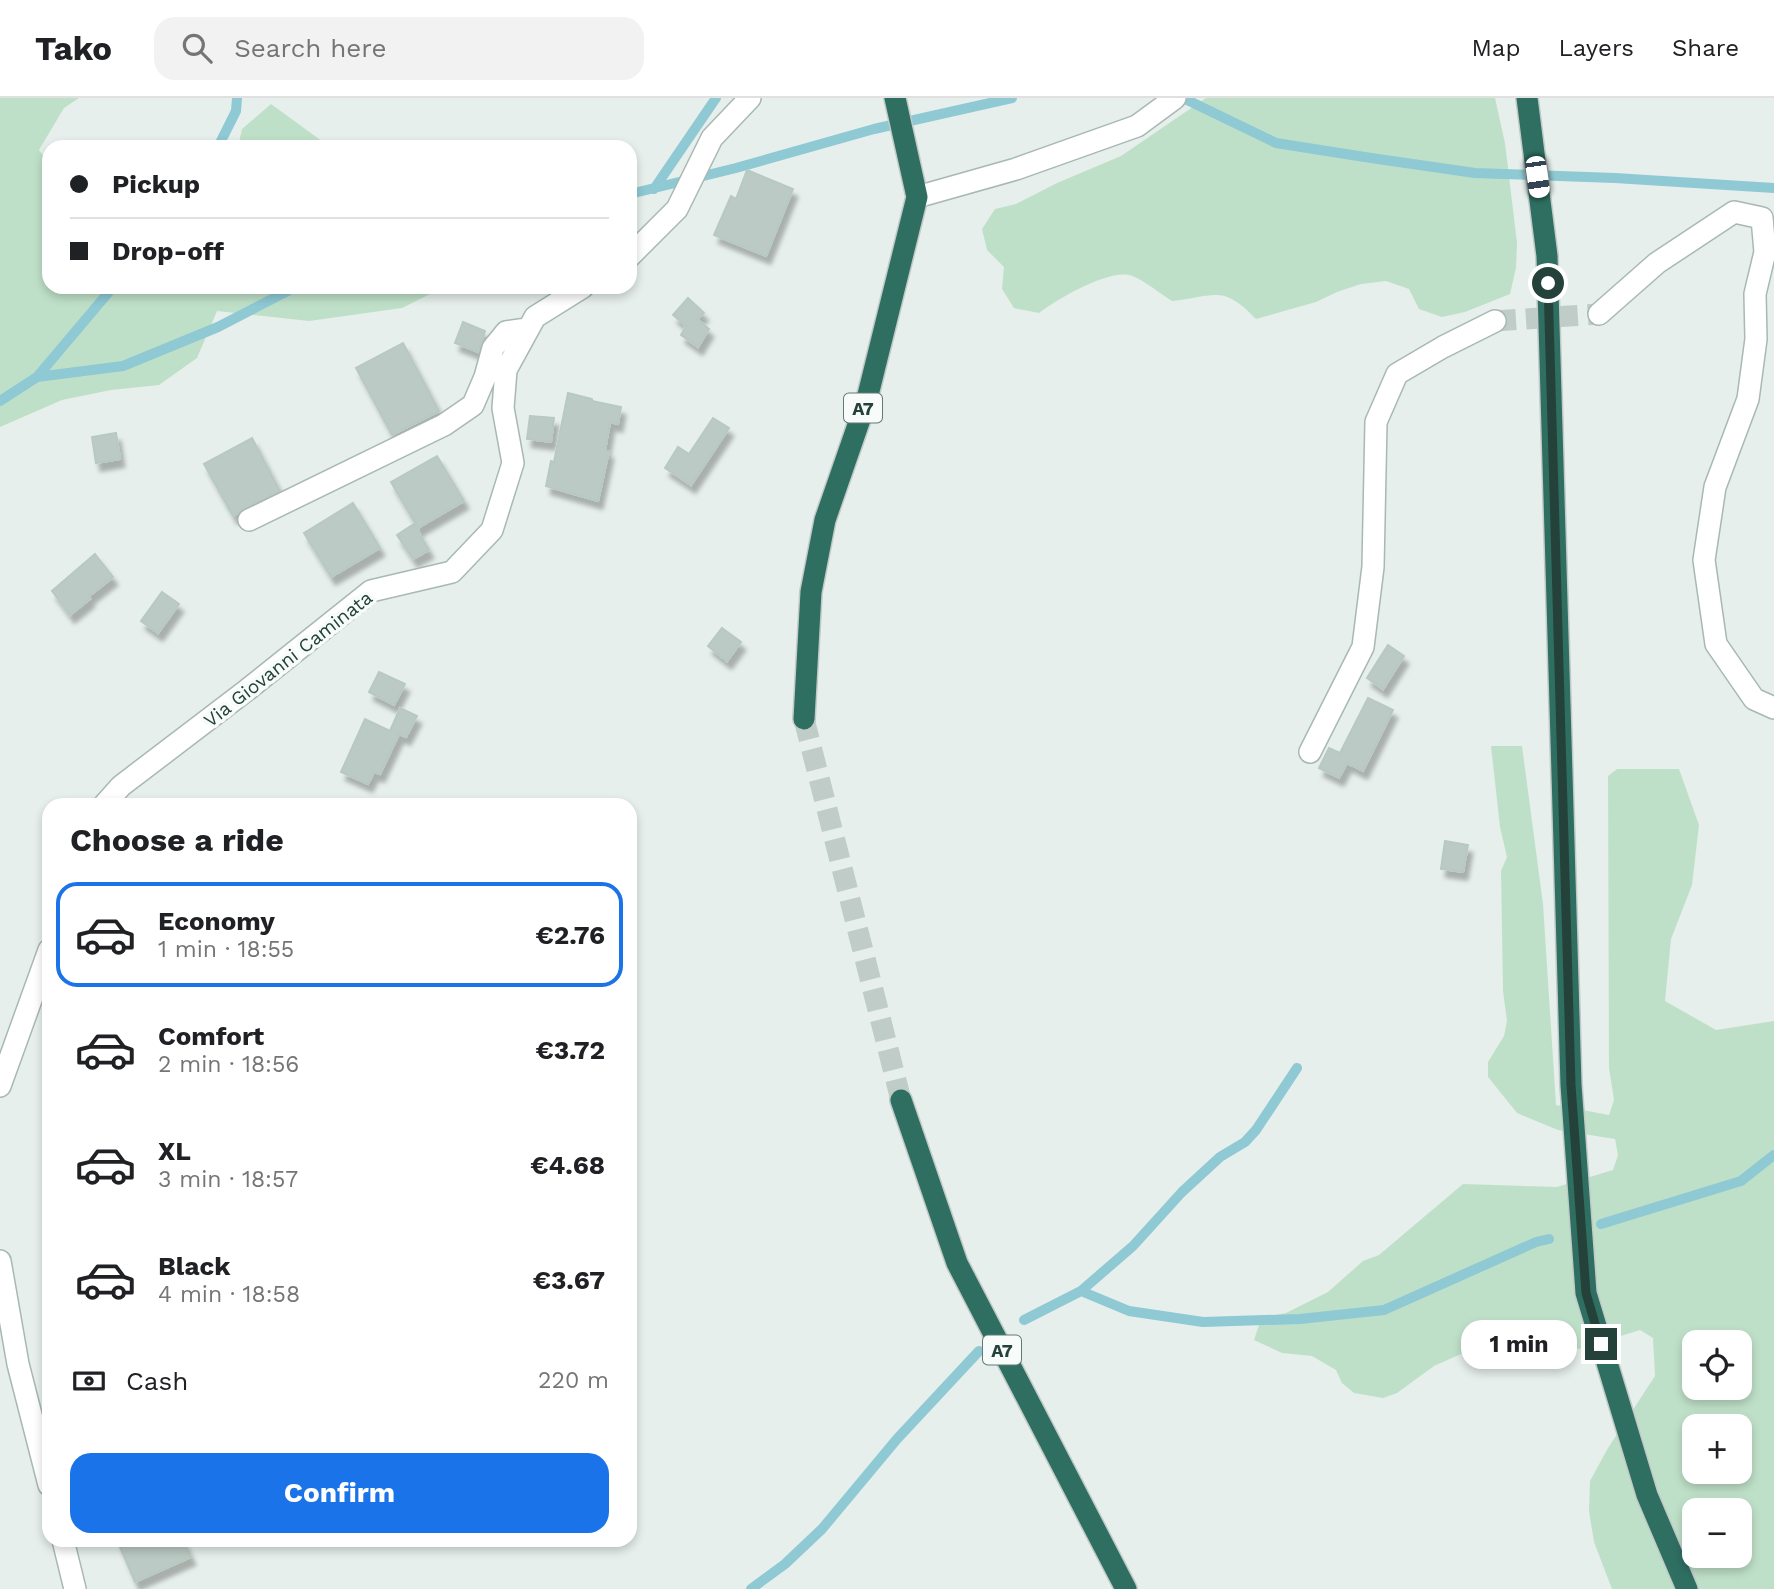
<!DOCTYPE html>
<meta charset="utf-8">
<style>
body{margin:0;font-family:"Work Sans",sans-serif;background:#f2f2f2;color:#202124;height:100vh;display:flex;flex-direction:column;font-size:26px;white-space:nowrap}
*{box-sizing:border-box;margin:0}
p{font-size:23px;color:#757577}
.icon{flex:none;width:38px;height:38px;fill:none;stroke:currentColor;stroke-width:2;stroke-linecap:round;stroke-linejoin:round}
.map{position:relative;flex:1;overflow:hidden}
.side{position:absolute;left:42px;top:700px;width:595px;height:749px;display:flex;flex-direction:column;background:#fff;border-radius:21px;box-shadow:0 4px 10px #0003}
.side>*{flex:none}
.top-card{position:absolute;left:42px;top:42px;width:595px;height:154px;border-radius:21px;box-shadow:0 4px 10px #0003;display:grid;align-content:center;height:154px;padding:0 28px;background:#fff}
.tools{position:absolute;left:1682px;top:1232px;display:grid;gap:14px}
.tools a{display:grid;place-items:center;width:70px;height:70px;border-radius:14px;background:#fff;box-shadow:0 4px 10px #0003;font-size:35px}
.end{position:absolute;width:32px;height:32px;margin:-16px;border:9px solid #24423a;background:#fff;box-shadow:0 0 0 4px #fff}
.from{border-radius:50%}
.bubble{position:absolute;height:49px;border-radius:21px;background:#fff;box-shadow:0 4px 10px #0003;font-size:23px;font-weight:700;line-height:49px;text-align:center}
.car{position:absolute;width:21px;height:42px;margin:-21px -10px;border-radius:9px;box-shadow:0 0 5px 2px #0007;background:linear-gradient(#fff 24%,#345 0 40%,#fff 0 76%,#345 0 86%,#fff 0)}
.top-card b{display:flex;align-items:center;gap:24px;height:66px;font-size:26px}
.top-card b+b{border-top:2px solid #e0e0e0}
.top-card i{width:18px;height:18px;background:#202124}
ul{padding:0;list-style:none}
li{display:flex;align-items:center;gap:21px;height:105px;margin:0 14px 10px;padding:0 14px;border:4px solid transparent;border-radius:21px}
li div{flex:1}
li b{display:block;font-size:26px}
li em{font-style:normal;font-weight:700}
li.active{border-color:#1a73e8}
li>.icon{width:63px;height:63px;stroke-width:1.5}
h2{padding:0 28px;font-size:32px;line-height:84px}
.pay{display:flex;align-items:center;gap:18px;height:77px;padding:0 28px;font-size:26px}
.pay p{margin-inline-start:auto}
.button{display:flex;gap:14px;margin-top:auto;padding:14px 28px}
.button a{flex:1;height:80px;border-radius:21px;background:#1a73e8;color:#fff;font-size:28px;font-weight:700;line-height:80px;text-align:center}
header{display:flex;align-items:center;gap:42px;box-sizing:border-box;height:98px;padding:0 35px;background:#fff;border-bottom:2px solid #e0e0e0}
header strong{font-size:33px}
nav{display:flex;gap:38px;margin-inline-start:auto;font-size:24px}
.search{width:490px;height:63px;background:#f2f2f2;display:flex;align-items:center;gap:18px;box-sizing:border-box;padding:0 24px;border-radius:21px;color:#757577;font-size:26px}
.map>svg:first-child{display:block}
.green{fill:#bfe0c8;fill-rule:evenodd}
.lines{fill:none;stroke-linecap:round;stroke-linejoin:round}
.stream{stroke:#8ec9d4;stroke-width:10}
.building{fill:#bbcac4;stroke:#b8c9c2;stroke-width:2;filter:url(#shadow)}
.minor-tunnel{stroke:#bfccc8;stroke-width:21;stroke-dasharray:21 10;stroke-linecap:butt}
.highway-tunnel{stroke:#bfccc8;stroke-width:21;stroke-dasharray:21 10;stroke-linecap:butt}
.minor-casing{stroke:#a8b8b2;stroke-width:24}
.highway-casing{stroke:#c2cac8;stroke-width:24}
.minor{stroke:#fff;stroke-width:21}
.highway{stroke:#2f6f62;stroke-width:21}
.route{stroke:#24423a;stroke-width:9}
.labels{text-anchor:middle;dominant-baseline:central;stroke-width:7;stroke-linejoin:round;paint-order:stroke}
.shield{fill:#f7fbf9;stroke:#637a73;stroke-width:2}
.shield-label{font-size:18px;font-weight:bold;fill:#24423a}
.street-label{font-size:19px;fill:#24423a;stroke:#f7fbf9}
</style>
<header>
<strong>Tako</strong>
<div class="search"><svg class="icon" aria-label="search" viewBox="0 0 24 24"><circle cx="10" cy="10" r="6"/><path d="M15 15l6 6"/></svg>Search here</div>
<nav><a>Map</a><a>Layers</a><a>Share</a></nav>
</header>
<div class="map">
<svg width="1774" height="1491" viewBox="0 0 1774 1491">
<defs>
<filter id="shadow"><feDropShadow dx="4.5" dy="8" stdDeviation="2" flood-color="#0004"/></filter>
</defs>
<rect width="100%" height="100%" fill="#e6efeb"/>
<path class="green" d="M0,0H79L64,10L39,52L49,66V189H444L402,210L309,223L217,213L197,260L159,287L111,292L62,302L0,329Z
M1206,0H1495L1505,45L1517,145L1516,170L1510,196L1465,214L1442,219L1419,211L1409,191L1386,183L1361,186L1337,194L1316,204L1256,221C1223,186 1215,198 1172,203C1162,197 1140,179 1129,177C1105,173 1058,201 1039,215L1014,210L1002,191L1004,169L987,152L982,131L995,111L1016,106L1057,85L1121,58Z
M271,6L330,49H238L242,31Z
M1491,648H1522L1543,806L1556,1007L1609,1017L1614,1002L1609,970L1608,678L1617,671H1679L1699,727L1692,787L1671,841L1665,903L1716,932L1774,923V1491H1612L1594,1444L1589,1413L1590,1383L1608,1350L1655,1278L1653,1240L1640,1232L1579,1251L1549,1247L1506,1257L1461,1256L1434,1268L1397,1295L1383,1300L1354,1295L1342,1285L1336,1272L1312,1258L1282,1255L1254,1242L1259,1227L1271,1218L1286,1215L1328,1194L1363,1163L1379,1157L1463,1086L1557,1089L1613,1072L1618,1057L1615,1041L1558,1032L1517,1015L1488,979V964L1504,938L1507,923L1503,893L1501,773L1507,759L1500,729ZM1694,1244H1740V1290H1694ZM1694,1328H1740V1374H1694ZM1694,1412H1740V1458H1694Z"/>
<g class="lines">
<path class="stream" d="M1183,0L1276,45L1371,60L1475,75L1615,80L1774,90
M218,49L236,13L237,0
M654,91L716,0
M630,96L736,70L874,31L1012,0
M37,279L113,189
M0,303L37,279L123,268L218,229L295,189
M1601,1126L1741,1083L1774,1057
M1081,1193L1129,1213L1203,1224L1300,1221L1384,1212L1536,1144L1549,1141
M1024,1222L1081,1193L1133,1148L1182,1094L1220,1059L1245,1044L1256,1032L1297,970
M751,1491L785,1466L822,1431L897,1341L979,1253"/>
</g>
<path class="building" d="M747,72L793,91L766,158L714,137L731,98L736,101Z
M688,200L704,215L697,221L709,231L698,249L681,237L686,228L673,217Z
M463,224L485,233L478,254L455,245Z
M403,245L439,313L392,337L356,270Z
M568,295L592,301V303L621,309L618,326L610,324L605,353H609L598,403L546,388L551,363L554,364Z
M530,318L554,320L551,344L527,341Z
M713,320L729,330L691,387L665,370L678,349L689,356Z
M116,335L120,361L96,365L92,339Z
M252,340L280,393L233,418L204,366Z
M437,358L464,403L418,430L391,384Z
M353,405L380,450L331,479L304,435Z
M414,426L429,452L413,461L397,437Z
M95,456L113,479L88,499L90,501L70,517L52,493Z
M162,494L179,506L158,535L141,523Z
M722,530L741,544L727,563L708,548Z
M1388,547L1404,558L1383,591L1367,580Z
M379,574L405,586L394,607L369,594Z
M1368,600L1393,612L1363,673L1347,665L1339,680L1319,670L1329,650L1340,655Z
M400,610L417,618L406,639L399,636L380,676L374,674L368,686L341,674L365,621L390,633Z
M1445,743L1468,747L1463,774L1441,771Z
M117,1442H183L191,1459L135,1484Z"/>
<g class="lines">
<path class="minor-tunnel" d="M1495,223L1599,216"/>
<path class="highway-tunnel" d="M804,621L901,1002"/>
<defs>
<path id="minor" d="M917,99L1016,71L1137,28L1175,0
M630,158L677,111L712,40L750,0
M1599,216L1657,165L1734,114L1762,120L1765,154L1755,196L1756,241L1748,301L1715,389L1704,462L1716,546L1754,601L1774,610
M249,422L444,327L473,307L485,279L493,250L506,234L527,231
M1310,654L1363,549L1373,469L1376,324L1397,276L1443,249L1495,223
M104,707L121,688L247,592L371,493L452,474L492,432L513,365L503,310L506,272L535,219L583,189
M0,988L49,852
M0,1163L18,1266L49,1387
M63,1442L75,1491"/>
<path id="highway" d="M1527,0L1547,158L1571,987L1586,1195L1647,1397L1687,1491
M804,621L811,494L825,422L867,301L917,99L895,0
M901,1002L957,1165L1126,1491"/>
</defs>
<use href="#minor" class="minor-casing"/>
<use href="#highway" class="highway-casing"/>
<use href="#minor" class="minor"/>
<use href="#highway" class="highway"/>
</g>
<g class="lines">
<path class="route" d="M1548,185L1571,987L1586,1195L1601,1246"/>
</g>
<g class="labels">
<g class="shield">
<rect x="844" y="295.5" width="38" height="29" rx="5"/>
<rect x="983" y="1237.5" width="38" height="29" rx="5"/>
</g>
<g class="shield-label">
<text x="863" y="310">A7</text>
<text x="1002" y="1252">A7</text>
</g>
<g class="street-label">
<text transform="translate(288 561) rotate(-38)">Via Giovanni Caminata</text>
</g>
</g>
</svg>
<div class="tools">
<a><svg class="icon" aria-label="locate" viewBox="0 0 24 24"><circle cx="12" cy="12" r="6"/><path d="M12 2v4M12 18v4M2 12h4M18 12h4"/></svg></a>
<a>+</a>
<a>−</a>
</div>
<i class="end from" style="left:1548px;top:185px"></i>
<i class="end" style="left:1601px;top:1246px"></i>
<div class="bubble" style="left:1461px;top:1222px;width:116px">1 min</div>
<i class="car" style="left:1537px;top:79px;rotate:172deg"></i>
<div class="top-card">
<b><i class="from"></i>Pickup</b>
<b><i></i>Drop-off</b>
</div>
<section class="side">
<h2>Choose a ride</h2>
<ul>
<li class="active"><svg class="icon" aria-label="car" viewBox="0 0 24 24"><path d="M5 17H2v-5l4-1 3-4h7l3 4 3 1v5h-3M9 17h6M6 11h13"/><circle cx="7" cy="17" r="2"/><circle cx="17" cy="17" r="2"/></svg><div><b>Economy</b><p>1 min · 18:55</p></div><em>€2.76</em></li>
<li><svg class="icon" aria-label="car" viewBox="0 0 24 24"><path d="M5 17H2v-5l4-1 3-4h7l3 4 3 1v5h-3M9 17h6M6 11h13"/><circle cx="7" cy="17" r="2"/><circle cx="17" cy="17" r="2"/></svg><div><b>Comfort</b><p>2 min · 18:56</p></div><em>€3.72</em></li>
<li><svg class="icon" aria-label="car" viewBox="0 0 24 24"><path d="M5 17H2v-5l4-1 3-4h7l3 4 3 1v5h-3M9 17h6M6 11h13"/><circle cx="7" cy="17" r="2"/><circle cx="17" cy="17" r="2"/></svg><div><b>XL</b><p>3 min · 18:57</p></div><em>€4.68</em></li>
<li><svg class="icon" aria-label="car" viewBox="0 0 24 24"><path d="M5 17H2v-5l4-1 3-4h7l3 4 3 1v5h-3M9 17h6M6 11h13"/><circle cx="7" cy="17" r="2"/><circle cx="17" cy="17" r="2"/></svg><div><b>Black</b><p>4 min · 18:58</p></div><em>€3.67</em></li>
</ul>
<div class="pay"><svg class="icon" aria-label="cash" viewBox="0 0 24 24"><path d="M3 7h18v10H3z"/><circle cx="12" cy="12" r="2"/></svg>Cash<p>220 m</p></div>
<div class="button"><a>Confirm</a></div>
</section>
</div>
